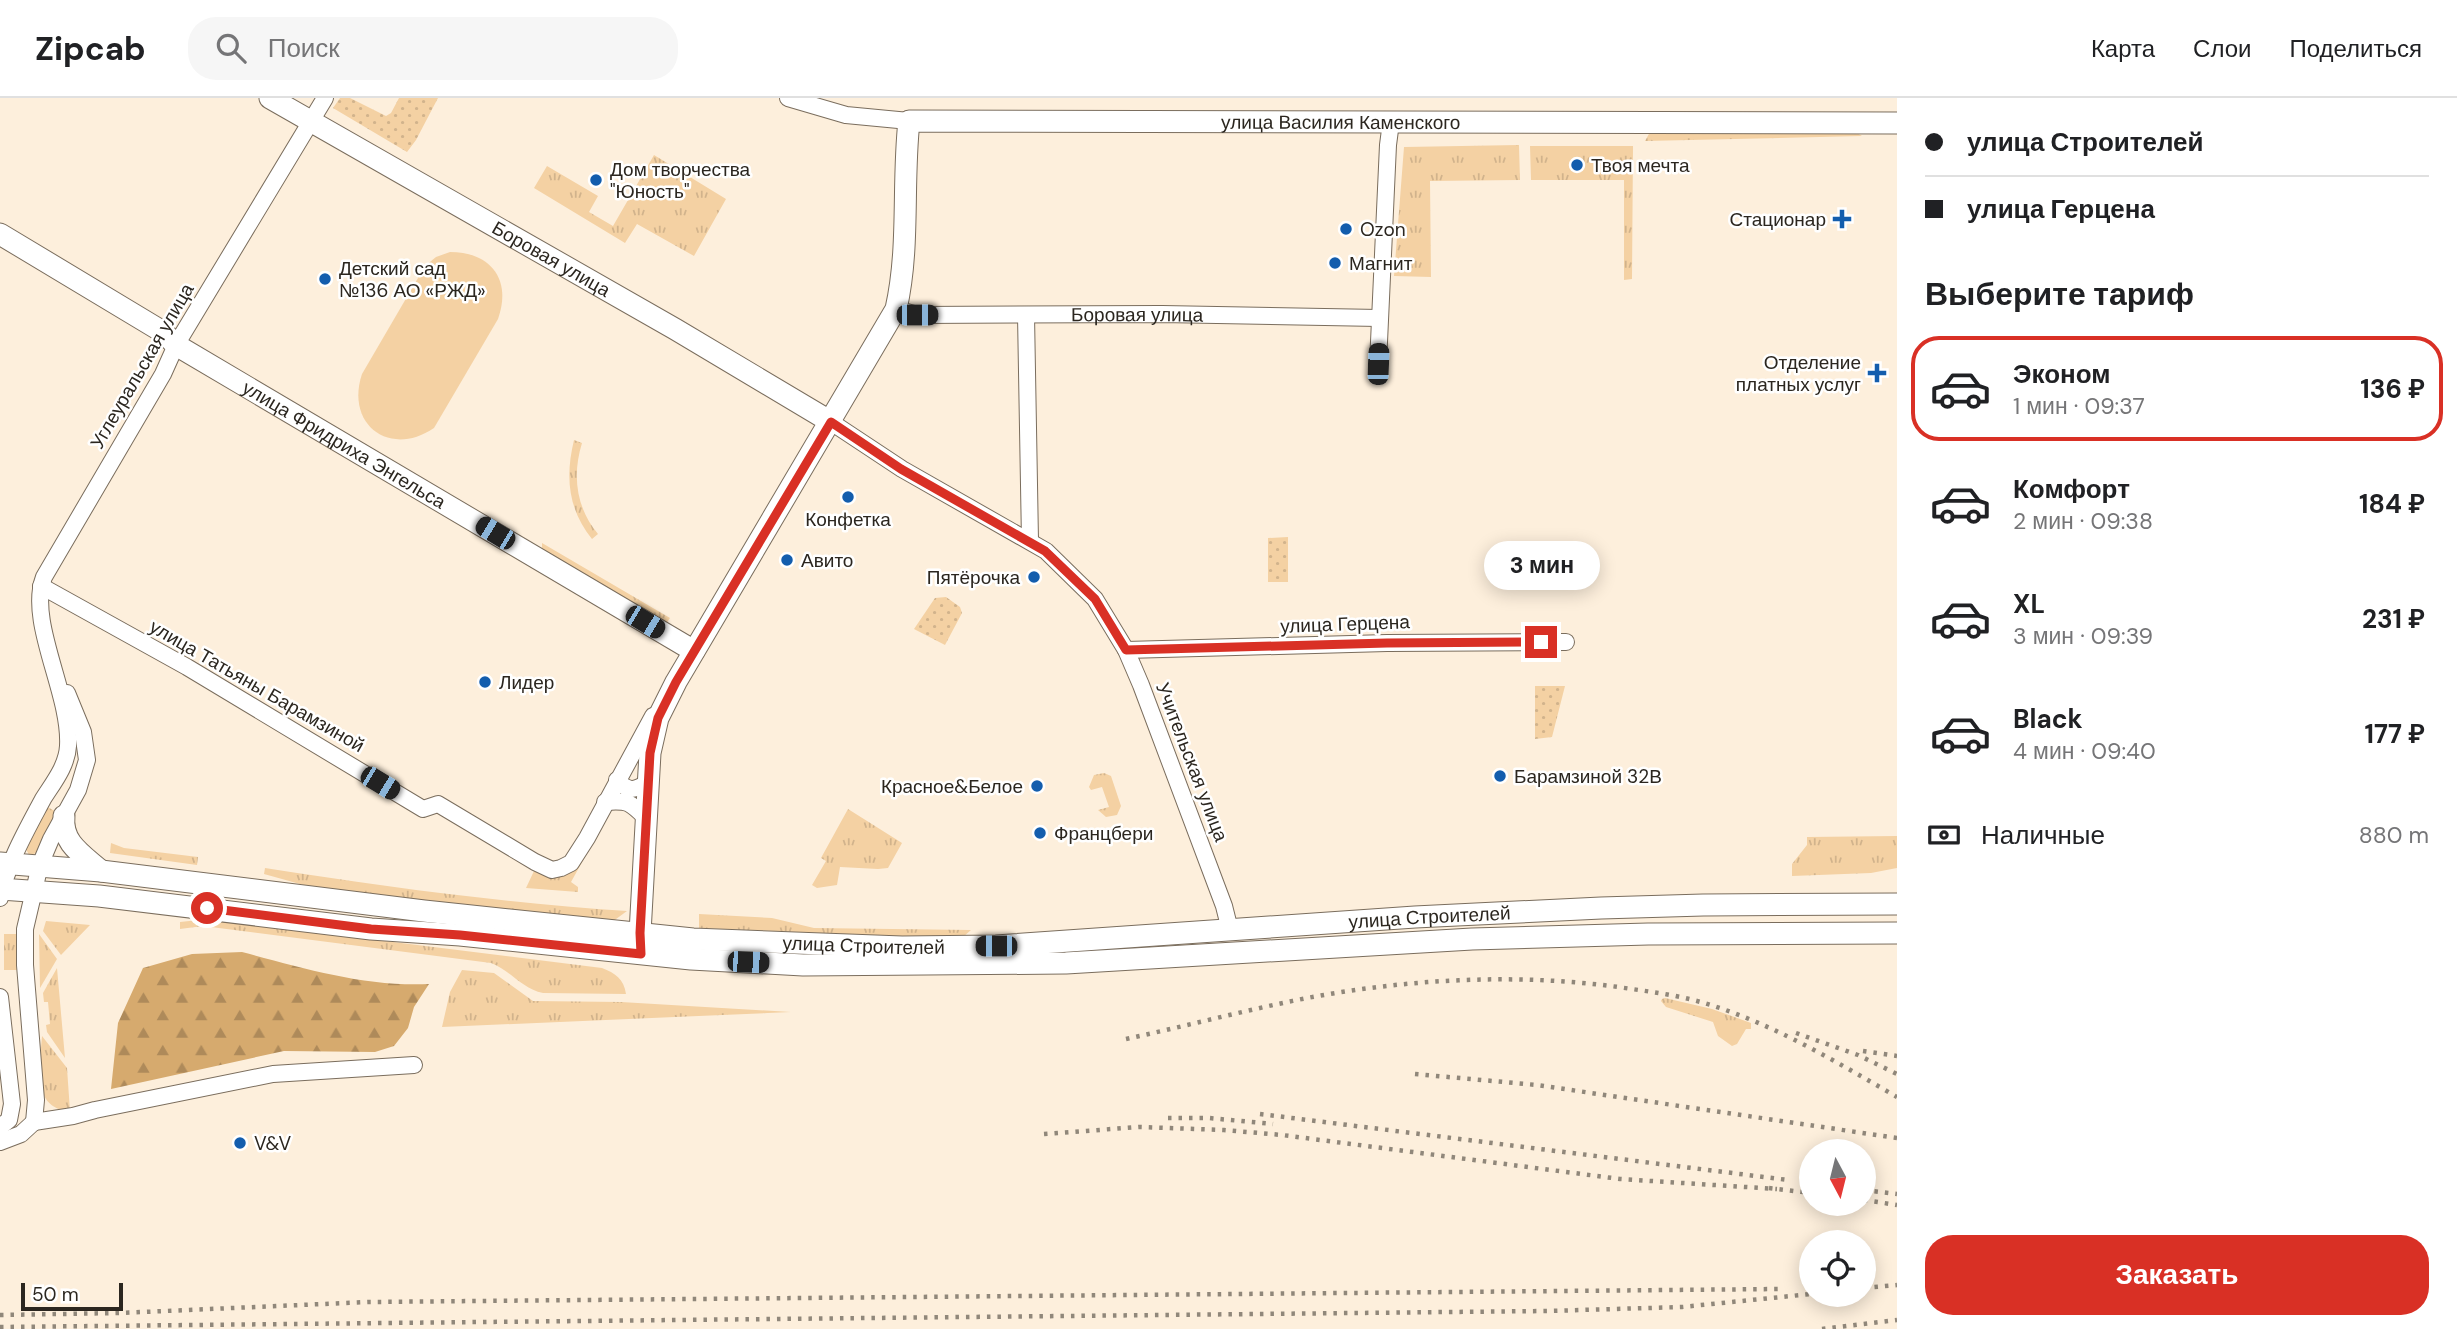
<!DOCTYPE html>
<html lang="ru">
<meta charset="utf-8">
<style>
body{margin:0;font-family:"DM Sans",sans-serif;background:#f6f6f6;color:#202124;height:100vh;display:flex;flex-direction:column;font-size:26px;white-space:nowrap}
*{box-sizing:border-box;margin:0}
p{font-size:23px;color:#757577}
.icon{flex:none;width:38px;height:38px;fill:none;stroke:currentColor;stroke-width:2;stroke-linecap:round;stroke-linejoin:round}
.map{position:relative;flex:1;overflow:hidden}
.side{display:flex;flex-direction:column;background:#fff;width:560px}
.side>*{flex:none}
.top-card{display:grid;align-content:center;height:154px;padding:0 28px;background:#fff}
.needle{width:46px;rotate:173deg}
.fabs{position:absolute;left:1799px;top:1041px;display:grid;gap:14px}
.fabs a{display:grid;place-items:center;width:77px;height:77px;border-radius:50%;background:#fff;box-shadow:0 4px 18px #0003;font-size:35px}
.scale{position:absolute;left:21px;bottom:18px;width:102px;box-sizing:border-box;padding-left:7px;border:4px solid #2b261f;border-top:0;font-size:19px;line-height:24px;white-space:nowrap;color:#2b261f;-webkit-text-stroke:5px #fff;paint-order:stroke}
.end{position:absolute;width:32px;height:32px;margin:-16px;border:9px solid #d93025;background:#fff;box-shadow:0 0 0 4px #fff}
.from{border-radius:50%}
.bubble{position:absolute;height:49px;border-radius:24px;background:#fff;box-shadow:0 4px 18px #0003;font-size:23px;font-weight:700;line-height:49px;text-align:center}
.car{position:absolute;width:21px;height:42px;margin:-21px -10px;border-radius:9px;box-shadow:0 0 5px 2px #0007;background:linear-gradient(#222 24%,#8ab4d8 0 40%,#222 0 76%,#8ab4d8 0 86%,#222 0)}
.top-card b{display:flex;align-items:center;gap:24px;height:66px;font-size:26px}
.top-card b+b{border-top:2px solid #e0e0e0}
.top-card i{width:18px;height:18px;background:#202124}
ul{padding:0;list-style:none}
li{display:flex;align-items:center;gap:21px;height:105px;margin:0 14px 10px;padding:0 14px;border:4px solid transparent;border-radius:28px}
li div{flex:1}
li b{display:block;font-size:26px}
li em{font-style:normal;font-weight:700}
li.selected{border-color:#d93025}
li>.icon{width:63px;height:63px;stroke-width:1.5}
h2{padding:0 28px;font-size:32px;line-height:84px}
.pay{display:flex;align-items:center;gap:18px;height:77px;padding:0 28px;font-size:26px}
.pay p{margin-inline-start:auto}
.action{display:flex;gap:14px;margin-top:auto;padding:14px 28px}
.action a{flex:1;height:80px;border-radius:28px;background:#d93025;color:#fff;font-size:28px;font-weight:700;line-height:80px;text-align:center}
header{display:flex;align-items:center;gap:42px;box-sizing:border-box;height:98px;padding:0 35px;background:#fff;border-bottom:2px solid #e0e0e0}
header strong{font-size:33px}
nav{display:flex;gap:38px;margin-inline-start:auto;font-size:24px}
.search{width:490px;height:63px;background:#f6f6f6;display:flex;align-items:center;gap:18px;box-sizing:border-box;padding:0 24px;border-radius:28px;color:#757577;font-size:26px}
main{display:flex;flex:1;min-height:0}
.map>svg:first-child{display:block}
.grass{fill:url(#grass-tufts)}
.forest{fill:url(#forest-firs)}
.park{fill:url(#park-dots)}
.pitch{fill:#f4d1a3}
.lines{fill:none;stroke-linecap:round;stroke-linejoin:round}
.street-casing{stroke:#7a6d5d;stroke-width:18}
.secondary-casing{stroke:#7a6d5d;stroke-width:23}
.street{stroke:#fff;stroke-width:16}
.secondary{stroke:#fff;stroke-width:21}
.rail{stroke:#90877a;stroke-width:4.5;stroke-dasharray:3.5 7;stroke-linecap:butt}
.route{stroke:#d93025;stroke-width:9}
.poi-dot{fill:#135dad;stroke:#fff;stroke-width:2.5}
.labels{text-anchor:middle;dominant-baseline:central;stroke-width:5;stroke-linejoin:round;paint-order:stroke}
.street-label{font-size:19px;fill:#2b261f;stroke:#fff}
.poi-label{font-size:19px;fill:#2b261f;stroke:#fff;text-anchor:start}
</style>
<header>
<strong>Zipcab</strong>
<div class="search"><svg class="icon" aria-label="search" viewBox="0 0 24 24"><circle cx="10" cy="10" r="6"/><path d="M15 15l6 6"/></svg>Поиск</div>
<nav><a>Карта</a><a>Слои</a><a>Поделиться</a></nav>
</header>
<main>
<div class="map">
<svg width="1897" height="1231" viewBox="0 0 1897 1231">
<defs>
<pattern id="grass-tufts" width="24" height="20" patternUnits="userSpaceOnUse" patternTransform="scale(1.75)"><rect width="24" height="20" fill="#f4d1a3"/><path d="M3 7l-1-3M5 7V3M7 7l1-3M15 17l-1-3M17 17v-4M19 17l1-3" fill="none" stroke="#d1b38c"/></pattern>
<pattern id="forest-firs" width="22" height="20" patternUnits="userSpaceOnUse" patternTransform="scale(1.75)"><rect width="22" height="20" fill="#d6aa6e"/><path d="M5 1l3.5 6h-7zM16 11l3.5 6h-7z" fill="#ae8a5a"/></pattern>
<pattern id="park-dots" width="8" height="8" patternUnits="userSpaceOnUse" patternTransform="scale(1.75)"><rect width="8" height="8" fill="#f4d1a3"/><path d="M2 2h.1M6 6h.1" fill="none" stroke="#d1b38c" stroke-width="1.8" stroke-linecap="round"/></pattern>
</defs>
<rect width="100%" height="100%" fill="#fdefdc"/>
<path class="grass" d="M1650,34H1855L1862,38L1645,43Z
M1519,47L1520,82L1430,83L1431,179L1394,178L1404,49Z
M1530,48H1633L1632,181L1624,182V82H1531Z
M654,57L726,101L694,158L637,126L625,145L534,90L547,68L598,98L589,114L613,128Z
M574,342L582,345C572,377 576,410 598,436L592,441C568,411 565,379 574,342Z
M542,445L670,520L666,526L542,451Z
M1104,675L1111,678L1121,708L1117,717L1106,719L1098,712L1109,709L1102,689L1091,692L1089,689L1094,677Z
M46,708L58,715L37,755L29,757L26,751Z
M848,711L902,745L888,770L878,771L840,769L837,787L817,790L812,787L826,763L821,760Z
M1897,738V770L1871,775L1792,778V766L1807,747V739Z
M111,745L124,750L198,759L197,767L110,755Z
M591,748L571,784L578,789V794L526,790L534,773L545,776Z
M265,770C385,789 506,805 627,813L612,824L318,791L264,776Z
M699,816L772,820L814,830L971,832L963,839H916L699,830Z
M208,821L602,870C615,875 624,881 626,896L543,895C522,891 510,872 491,865L203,828L180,831V824Z
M46,823L90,827L61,857L43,833Z
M4,836H18V872H4Z
M39,836L57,861L40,890Z
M57,870L65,960L47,934L46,927L50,926L48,904H44L43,895Z
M462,872L494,875L533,903L621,904L791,914L442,929L450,894Z
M1665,900L1712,911L1751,925V931H1746L1737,946L1732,948L1718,938L1713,924L1666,909L1661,903L1662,901Z
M42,938L67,970L70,1013C31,1011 40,967 42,938Z"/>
<path class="forest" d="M242,854C303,870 365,889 429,886L414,909L408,930L394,948L375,954L284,953L111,991L118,925L143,870L192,856Z"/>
<path class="park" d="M340,0H350L386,18L391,15L399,0H438L416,42L407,54L333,10Z
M1288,439V484H1268V440Z
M946,499L960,509L962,515L945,547L914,531L935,500Z
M1535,588H1565L1552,639L1535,641Z"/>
<path class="pitch" d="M450,154C491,154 512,182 498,221L434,330C390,360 345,327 362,276L425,168L436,159Z"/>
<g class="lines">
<defs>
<g id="street">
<path d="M788,0L846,17L909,23"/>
<path id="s1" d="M896,211L917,217L1162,216L1379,220"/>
<path d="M1026,217L1030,443"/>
<path d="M1378,266L1388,47L1391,24"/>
<path d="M831,324L902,371L1046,453L1095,501L1126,552L1141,587L1224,808L1230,832"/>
<path d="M41,488L187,569L423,711L438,706L535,764L552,772L561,770L571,765L587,740L653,618"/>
<path d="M1126,552L1387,545L1566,544"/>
<path d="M617,682C628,694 635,693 648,684"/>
<path d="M605,704C628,702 630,704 646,720"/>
<path d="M0,800C8,764 26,733 43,701C53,685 67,668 68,648C71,596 27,524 44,479L163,276L176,247L325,0"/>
<path d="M0,899L12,1006L9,1022L0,1029"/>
<path d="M34,1024L36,1002L25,867V831L40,767L51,741L78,692L87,662L83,634L67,595"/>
<path d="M34,1024L73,1018L95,1012L273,976L414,967"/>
<path d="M0,1044L21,1036L34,1024"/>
</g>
<g id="secondary">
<path id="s2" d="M270,0L675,231L831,324"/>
<path id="s3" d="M0,136L163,234L176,247L694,553"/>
<path d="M64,718C61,745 83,757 101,773"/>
<path id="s4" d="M0,765L101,773L424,813L693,841L902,849L996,848L1415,819L1601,810L1703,807L1897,806"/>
<path d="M0,791L99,798L371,831L460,837L691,861L803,867L1066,865L1472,841L1648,836L1897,835"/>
<path id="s5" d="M641,848L640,835L650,655L658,620L676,584L896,211C910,149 902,86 909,23L1897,25"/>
</g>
</defs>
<use href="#street" class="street-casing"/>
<use href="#secondary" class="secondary-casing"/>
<use href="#street" class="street"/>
<use href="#secondary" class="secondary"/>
<path class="rail" d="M1796,935L1858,957L1897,976
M1126,941C1186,928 1246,912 1307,900C1408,881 1516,875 1618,889C1645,893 1671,896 1697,903C1769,923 1833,962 1897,999
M1863,953L1897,958
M1415,976L1537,987L1897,1040
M1260,1016L1788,1082
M1168,1020H1209L1273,1026
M1044,1036L1139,1029L1224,1032L1282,1037L1620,1081L1777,1091
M1769,1090L1811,1095
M1864,1092L1897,1096
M1864,1102L1897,1107
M1864,1190L1897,1187
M0,1217L120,1215L368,1204L1778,1191
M0,1229L1547,1213L1682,1209L1811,1196
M1822,1231L1897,1222"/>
</g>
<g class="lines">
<path class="route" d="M207,810L371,831L460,837L641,856L640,835L650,655L658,620L676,584L831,324L901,371L1045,453L1095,501L1126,552L1387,545L1541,544"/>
</g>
<g class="poi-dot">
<circle cx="1577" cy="67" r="7"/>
<circle cx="596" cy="82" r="7"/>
<path d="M1838.5 110.5h7v7h7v7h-7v7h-7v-7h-7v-7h7z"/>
<circle cx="1346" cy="131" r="7"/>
<circle cx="1335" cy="165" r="7"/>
<circle cx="325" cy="181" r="7"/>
<path d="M1873.5 264.5h7v7h7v7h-7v7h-7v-7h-7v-7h7z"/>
<circle cx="848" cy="399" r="7"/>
<circle cx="787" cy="462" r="7"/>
<circle cx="1034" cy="479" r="7"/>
<circle cx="485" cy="584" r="7"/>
<circle cx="1500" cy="678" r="7"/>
<circle cx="1037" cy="688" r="7"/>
<circle cx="1040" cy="735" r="7"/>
<circle cx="240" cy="1045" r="7"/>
</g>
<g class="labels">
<g class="street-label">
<text stroke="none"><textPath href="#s5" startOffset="1323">улица Василия Каменского</textPath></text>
<text stroke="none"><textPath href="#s2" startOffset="324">Боровая улица</textPath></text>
<text stroke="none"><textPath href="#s1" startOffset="242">Боровая улица</textPath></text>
<text transform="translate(142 268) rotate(-60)">Углеуральская улица</text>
<text stroke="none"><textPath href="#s3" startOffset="404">улица Фридриха Энгельса</textPath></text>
<text transform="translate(1345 526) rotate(-2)">улица Герцена</text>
<text transform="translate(257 588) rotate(30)">улица Татьяны Барамзиной</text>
<text transform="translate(1192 664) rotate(69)">Учительская улица</text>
<text stroke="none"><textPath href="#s4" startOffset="1435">улица Строителей</textPath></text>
<text stroke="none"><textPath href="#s4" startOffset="868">улица Строителей</textPath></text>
</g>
<g class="poi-label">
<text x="1591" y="67">Твоя мечта</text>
<text x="610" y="71">Дом творчества<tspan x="610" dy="22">"Юность"</tspan></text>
<text x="1826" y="121" text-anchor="end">Стационар</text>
<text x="1360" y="131">Ozon</text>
<text x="1349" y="165">Магнит</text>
<text x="339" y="170">Детский сад<tspan x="339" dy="22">№136 АО «РЖД»</tspan></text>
<text x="1861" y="264" text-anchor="end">Отделение<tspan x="1861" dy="22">платных услуг</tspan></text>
<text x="848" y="421" text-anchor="middle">Конфетка</text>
<text x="801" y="462">Авито</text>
<text x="1020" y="479" text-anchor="end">Пятёрочка</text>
<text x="499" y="584">Лидер</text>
<text x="1514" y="678">Барамзиной 32В</text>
<text x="1023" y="688" text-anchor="end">Красное&amp;Белое</text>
<text x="1054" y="735">Францбери</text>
<text x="254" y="1045">V&amp;V</text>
</g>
</g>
</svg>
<div class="fabs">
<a><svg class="needle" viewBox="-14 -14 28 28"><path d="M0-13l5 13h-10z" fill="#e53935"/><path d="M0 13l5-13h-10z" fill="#757577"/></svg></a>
<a><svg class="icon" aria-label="locate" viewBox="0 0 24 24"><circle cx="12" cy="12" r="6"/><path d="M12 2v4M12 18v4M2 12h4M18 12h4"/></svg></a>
</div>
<div class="scale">50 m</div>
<i class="end from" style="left:207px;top:810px"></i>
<i class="end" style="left:1541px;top:544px"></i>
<div class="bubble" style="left:1484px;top:443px;width:116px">3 мин</div>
<i class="car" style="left:917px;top:217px;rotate:90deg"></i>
<i class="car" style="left:1378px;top:266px;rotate:2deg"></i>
<i class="car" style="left:495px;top:435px;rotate:301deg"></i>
<i class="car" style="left:645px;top:524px;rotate:121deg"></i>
<i class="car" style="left:380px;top:685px;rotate:121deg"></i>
<i class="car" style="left:996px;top:848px;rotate:270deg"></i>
<i class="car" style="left:748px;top:864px;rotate:92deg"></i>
</div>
<section class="side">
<div class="top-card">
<b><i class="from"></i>улица Строителей</b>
<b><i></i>улица Герцена</b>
</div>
<h2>Выберите тариф</h2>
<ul>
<li class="selected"><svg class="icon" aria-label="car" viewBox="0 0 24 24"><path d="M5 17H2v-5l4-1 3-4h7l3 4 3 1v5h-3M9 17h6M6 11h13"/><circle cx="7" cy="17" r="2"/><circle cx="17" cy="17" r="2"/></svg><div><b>Эконом</b><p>1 мин · 09:37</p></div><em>136 ₽</em></li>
<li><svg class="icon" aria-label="car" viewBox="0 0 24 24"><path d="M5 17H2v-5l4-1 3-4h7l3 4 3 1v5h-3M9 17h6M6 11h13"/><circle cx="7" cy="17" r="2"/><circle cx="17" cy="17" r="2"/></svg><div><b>Комфорт</b><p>2 мин · 09:38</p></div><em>184 ₽</em></li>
<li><svg class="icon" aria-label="car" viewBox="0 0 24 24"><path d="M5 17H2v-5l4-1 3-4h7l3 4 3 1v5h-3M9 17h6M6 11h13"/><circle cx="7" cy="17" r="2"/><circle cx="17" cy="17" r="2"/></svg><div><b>XL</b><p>3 мин · 09:39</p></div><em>231 ₽</em></li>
<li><svg class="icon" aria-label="car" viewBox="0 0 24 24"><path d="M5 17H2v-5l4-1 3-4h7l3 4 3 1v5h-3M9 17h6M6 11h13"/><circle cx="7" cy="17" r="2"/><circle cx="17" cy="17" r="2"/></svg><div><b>Black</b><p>4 мин · 09:40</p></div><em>177 ₽</em></li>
</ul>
<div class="pay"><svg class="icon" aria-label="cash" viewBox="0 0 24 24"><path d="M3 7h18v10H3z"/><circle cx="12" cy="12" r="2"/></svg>Наличные<p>880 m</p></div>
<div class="action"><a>Заказать</a></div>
</section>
</main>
